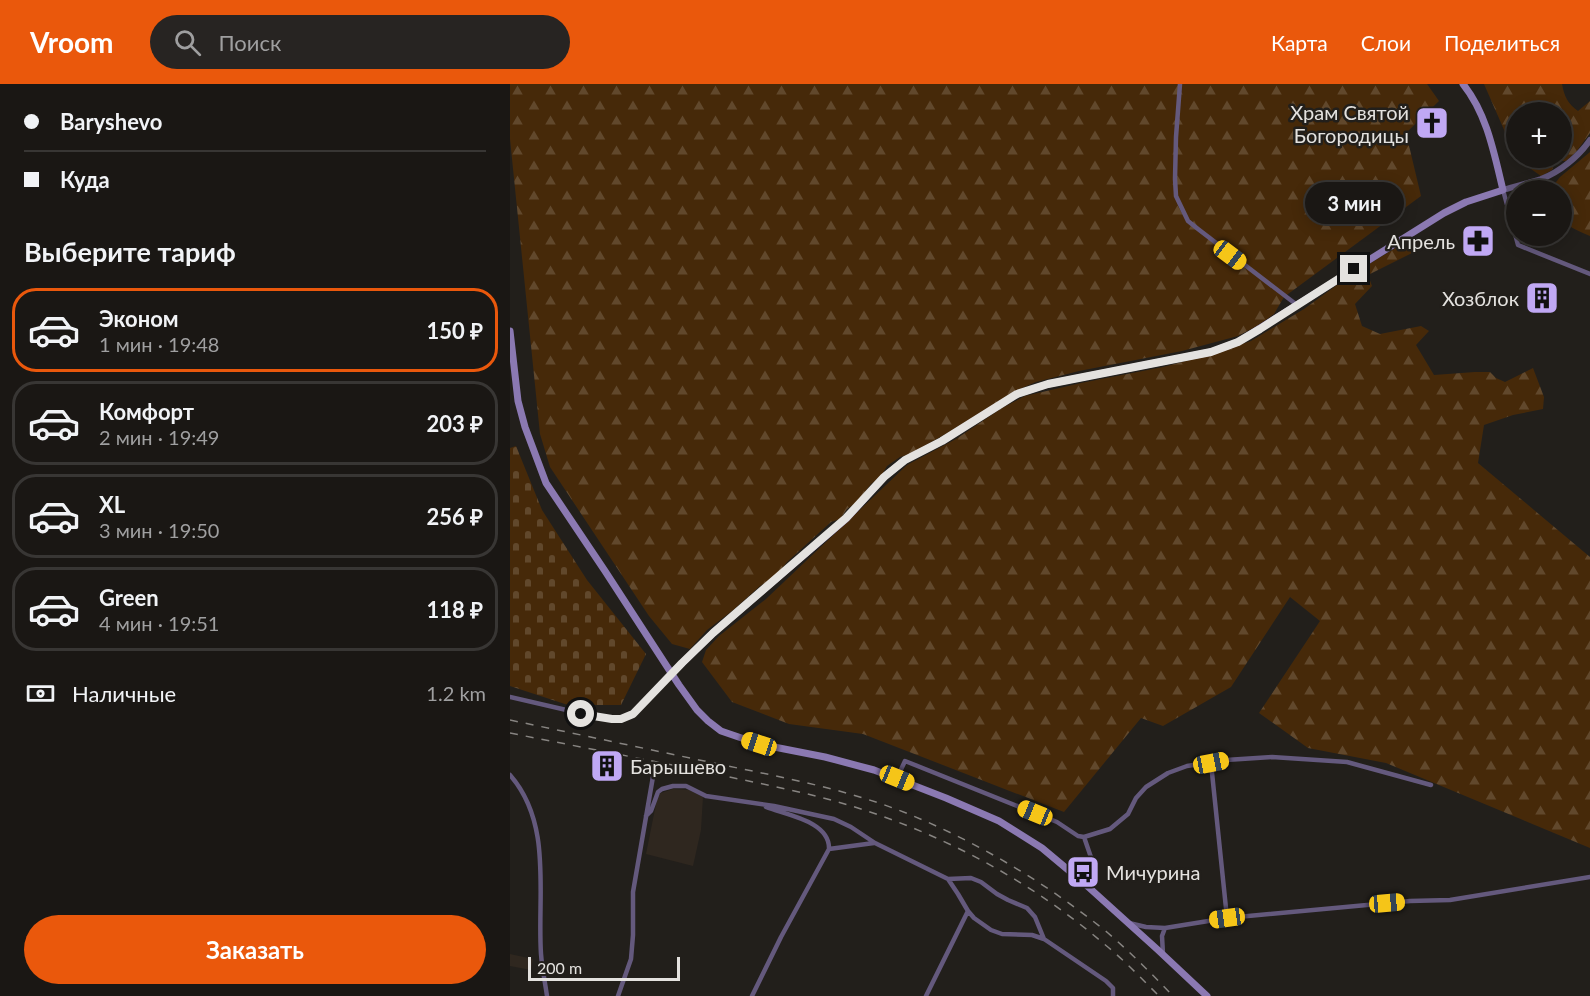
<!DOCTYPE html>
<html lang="ru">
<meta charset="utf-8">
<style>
body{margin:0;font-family:Lato,sans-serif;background:#272422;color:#f1f3f6;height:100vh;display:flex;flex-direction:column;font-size:22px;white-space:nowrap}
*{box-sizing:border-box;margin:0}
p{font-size:20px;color:#9f9fa0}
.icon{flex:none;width:33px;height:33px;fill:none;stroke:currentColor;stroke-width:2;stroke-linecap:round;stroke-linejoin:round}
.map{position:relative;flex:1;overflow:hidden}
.details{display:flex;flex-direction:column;background:#1a1714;width:510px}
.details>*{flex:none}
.banner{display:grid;align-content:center;height:132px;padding:0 24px;background:#1a1714}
.tools{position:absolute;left:996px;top:18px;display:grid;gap:12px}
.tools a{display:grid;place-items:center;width:66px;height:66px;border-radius:50%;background:#1a1714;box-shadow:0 3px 15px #0003,0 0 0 2px #383634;font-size:30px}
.scale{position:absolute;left:18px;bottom:15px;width:152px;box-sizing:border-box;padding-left:6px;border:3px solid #e4e2df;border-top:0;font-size:16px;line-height:21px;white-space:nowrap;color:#e4e2df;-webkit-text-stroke:4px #221f1b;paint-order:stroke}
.end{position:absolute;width:27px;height:27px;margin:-14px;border:8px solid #e4e2df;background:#111;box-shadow:0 0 0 3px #111}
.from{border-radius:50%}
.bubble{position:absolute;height:42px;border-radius:21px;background:#1a1714;box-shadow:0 3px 15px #0003,0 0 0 2px #383634;font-size:20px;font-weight:700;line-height:42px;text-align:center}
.car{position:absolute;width:18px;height:36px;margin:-18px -9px;border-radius:8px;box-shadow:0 0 4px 2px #0007;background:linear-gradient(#f5c518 24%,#345 0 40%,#f5c518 0 76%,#345 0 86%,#f5c518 0)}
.banner b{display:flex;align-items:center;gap:21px;height:57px;font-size:22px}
.banner b+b{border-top:2px solid #383634}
.banner i{width:15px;height:15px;background:#f1f3f6}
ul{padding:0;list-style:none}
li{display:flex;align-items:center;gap:18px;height:84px;margin:0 12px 9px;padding:0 12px;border:3px solid #383634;border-radius:24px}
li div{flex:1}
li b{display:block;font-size:22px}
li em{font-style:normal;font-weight:700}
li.active{border-color:#ea580c}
li>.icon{width:54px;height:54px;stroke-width:1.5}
h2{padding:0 24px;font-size:27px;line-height:72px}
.pay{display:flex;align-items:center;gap:15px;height:66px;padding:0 24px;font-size:22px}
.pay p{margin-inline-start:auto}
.button{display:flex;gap:12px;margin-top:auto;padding:12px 24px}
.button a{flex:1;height:69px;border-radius:36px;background:#ea580c;color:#fff;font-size:24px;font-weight:700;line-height:69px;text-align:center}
header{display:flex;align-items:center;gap:36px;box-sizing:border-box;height:84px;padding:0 30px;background:#ea580c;color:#fff}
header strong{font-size:28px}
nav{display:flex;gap:33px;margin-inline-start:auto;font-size:21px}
.search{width:420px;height:54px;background:#272422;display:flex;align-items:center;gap:15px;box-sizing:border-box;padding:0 21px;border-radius:33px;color:#9f9fa0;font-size:22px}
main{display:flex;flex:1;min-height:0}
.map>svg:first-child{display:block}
.built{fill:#2f271f}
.forest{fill:url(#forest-firs)}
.cemetery{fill:url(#cemetery-stones)}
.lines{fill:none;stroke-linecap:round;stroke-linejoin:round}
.minor{stroke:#64597d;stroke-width:4.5}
.tertiary{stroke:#64597d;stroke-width:6}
.secondary{stroke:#8b79b2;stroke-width:7}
.rail{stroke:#878481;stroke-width:1.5;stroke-dasharray:8 8;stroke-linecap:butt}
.route{stroke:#e4e2df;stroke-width:8}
.labels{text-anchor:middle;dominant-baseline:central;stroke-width:5;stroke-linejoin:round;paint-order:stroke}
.poi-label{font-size:20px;fill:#e4e2df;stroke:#221f1b;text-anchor:end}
</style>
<header>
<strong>Vroom</strong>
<div class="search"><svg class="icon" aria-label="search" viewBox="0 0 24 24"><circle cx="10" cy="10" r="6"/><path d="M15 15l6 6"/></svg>Поиск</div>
<nav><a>Карта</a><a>Слои</a><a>Поделиться</a></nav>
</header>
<main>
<section class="details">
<div class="banner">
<b><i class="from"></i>Baryshevo</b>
<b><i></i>Куда</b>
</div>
<h2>Выберите тариф</h2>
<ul>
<li class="active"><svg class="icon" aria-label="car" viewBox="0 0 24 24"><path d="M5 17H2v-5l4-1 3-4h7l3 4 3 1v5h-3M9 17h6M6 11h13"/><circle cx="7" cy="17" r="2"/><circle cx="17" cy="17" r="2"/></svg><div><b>Эконом</b><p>1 мин · 19:48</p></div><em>150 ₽</em></li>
<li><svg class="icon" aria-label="car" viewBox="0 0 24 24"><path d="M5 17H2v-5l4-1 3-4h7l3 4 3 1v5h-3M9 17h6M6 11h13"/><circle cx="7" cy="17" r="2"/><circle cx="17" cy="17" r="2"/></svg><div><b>Комфорт</b><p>2 мин · 19:49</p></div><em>203 ₽</em></li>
<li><svg class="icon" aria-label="car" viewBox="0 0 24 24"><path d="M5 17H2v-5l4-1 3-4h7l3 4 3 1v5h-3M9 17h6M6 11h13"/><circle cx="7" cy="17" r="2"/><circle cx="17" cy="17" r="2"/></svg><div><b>XL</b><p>3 мин · 19:50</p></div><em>256 ₽</em></li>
<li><svg class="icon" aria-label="car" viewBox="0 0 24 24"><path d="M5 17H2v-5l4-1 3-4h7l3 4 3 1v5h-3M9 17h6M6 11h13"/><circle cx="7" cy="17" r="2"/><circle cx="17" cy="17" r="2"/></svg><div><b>Green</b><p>4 мин · 19:51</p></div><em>118 ₽</em></li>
</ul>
<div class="pay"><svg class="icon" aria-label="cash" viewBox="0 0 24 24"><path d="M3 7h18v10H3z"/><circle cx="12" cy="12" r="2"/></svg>Наличные<p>1.2 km</p></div>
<div class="button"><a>Заказать</a></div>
</section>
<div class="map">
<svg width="1080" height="912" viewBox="0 0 1080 912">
<defs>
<pattern id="forest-firs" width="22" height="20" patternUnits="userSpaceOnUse" patternTransform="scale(1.5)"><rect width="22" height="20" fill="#462909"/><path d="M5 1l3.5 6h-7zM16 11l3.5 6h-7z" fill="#61482c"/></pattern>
<pattern id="cemetery-stones" width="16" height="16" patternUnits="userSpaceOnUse" patternTransform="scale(1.5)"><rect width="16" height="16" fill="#462909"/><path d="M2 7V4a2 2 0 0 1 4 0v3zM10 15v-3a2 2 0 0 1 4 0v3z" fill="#61482c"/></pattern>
</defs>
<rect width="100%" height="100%" fill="#221f1b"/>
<path class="built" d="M163,705L179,706L193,713L191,746L183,782L136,770L148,710Z
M0,870L23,875L21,886L0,882Z"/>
<path class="forest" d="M0,0H917L929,17L896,49L911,112L774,213L764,230L747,242L728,252L672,267L569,287L526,298L505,307L439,348L400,370L390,373L377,382L371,392L361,400L347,418L337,425L330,435L321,438L277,478L265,493L250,502L222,527L197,546L180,565L162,560L139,532L40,383L30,350L0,55Z
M974,0H1052C1054,12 1058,20 1068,27L1080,17V49L1066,68L1056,77H1050L1045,78L1042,86L1031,92L1021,85L1013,74H1052V28H1006V57L1005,54L995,48Z
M1080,68V152C1049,138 1052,140 1052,106H1040L1050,93Z
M897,157L902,169L858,191L862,202L845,220L852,242L870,250L911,242L919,247L906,261L924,291L965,288H980L986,294L995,298L1023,284L1034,313L1033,325L1003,331L974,341L968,379L1080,473V764L876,679L798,664L749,629L810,537L780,513L721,603L653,642L631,634L554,728L353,650L279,640L222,618L192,578L196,566L209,552L256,515L397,381L446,355L492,324L515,312L571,299L653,283L699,271L741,257L794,225L838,193Z"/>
<path class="cemetery" d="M6,362L32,426L77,496L136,570L111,621H58L0,602V364Z"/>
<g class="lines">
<path class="minor" d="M670,0L666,53L665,95L666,112L678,137L688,145L787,221
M993,106L1008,161L1080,190
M0,613L78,631L102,635H111L123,630L162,589
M701,679L717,834
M0,691C43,740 27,811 31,870C32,884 35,898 37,912
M387,694L395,677L547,738L568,752L574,753
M256,723C276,731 320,737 319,765
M136,732L141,727L148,708L152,705L163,702H176L196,712L264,722L324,735L341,743L365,759L438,795L448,810L458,827L464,834L481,846L492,850L522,851L534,855L596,897L603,904V912
M319,765L364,759
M584,782L574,753L600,745L618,730L626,714L636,703L658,689L677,682L716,676L762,673L837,678L921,701
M438,795L461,794L471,798L487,810L498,816L517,824L525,833L534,855
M619,839L636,843L655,844L717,834L900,817L940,816L1080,793
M653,870L652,852L655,844
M108,912L121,875L123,851V808L145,681
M242,912L271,853L319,765
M416,912L458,827"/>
<path class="tertiary" d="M993,106C1006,102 1019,99 1031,95C1050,88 1069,72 1080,56"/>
<path class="secondary" d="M0,247L8,317L15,343L36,399L95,487L169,601L187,626L198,637L211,647L249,660L315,673L364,686L436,714L489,737L532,764L575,800L648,866L697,912
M162,589L203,549L337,434L374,393L395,376L432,357L507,310L538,300L701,268L728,258L934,129L956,118L993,106C984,69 977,30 953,0"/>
<path class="rail" d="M0,636C71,651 142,666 213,681C276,694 340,706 401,731C471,760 539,801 598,849C621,869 642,890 663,912
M0,649C70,663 140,676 210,691C257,701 305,710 351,725C438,753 523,799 593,859C613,875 631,894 649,912"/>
</g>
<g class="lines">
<path class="route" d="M71,630L102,635H111L123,630L172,579L203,549L336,434L374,393L395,376L432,357L507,310L538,300L701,268L728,258L750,245L844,185"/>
</g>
<defs>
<symbol id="church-square" viewBox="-11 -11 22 22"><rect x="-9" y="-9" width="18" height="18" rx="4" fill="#c0a8f4" stroke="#221f1b"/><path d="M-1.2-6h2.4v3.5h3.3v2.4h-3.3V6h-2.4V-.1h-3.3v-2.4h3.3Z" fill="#111"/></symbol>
<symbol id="pharmacy-square" viewBox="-11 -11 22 22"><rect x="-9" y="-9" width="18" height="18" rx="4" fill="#c0a8f4" stroke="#221f1b"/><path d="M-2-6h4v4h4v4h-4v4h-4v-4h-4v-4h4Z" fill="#111"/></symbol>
<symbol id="building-square" viewBox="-11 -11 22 22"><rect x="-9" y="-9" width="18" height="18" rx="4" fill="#c0a8f4" stroke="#221f1b"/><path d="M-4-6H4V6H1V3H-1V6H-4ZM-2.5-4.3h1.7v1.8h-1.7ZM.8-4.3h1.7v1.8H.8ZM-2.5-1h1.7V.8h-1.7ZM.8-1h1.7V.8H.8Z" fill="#111"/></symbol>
<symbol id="bus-square" viewBox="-11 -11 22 22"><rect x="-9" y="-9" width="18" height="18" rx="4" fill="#c0a8f4" stroke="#221f1b"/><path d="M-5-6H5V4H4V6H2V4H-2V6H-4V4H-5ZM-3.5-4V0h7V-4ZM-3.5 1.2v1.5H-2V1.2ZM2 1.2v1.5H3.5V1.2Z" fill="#111"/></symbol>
</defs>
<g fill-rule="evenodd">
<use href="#church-square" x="903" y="20" width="38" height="38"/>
<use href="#pharmacy-square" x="949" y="138" width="38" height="38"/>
<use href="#building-square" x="1013" y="195" width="38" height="38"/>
<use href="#building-square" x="78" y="663" width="38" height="38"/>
<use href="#bus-square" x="554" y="769" width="38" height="38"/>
</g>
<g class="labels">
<g class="poi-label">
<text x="899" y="28">Храм Святой<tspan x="899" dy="23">Богородицы</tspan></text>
<text x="945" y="157">Апрель</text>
<text x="1009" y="214">Хозблок</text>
<text x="120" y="682" text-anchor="start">Барышево</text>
<text x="596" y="788" text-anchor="start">Мичурина</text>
</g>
</g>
</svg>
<div class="tools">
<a>+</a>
<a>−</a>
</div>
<div class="scale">200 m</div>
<i class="end from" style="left:71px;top:630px"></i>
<i class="end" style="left:844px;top:185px"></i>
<div class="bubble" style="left:795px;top:98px;width:99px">3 мин</div>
<i class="car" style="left:720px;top:171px;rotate:127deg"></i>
<i class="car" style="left:249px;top:660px;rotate:288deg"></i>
<i class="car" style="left:701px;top:679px;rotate:79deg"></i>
<i class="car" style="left:387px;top:694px;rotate:112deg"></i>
<i class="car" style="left:525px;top:729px;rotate:292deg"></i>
<i class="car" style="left:877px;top:819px;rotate:85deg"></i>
<i class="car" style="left:717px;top:834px;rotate:262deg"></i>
</div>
</main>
